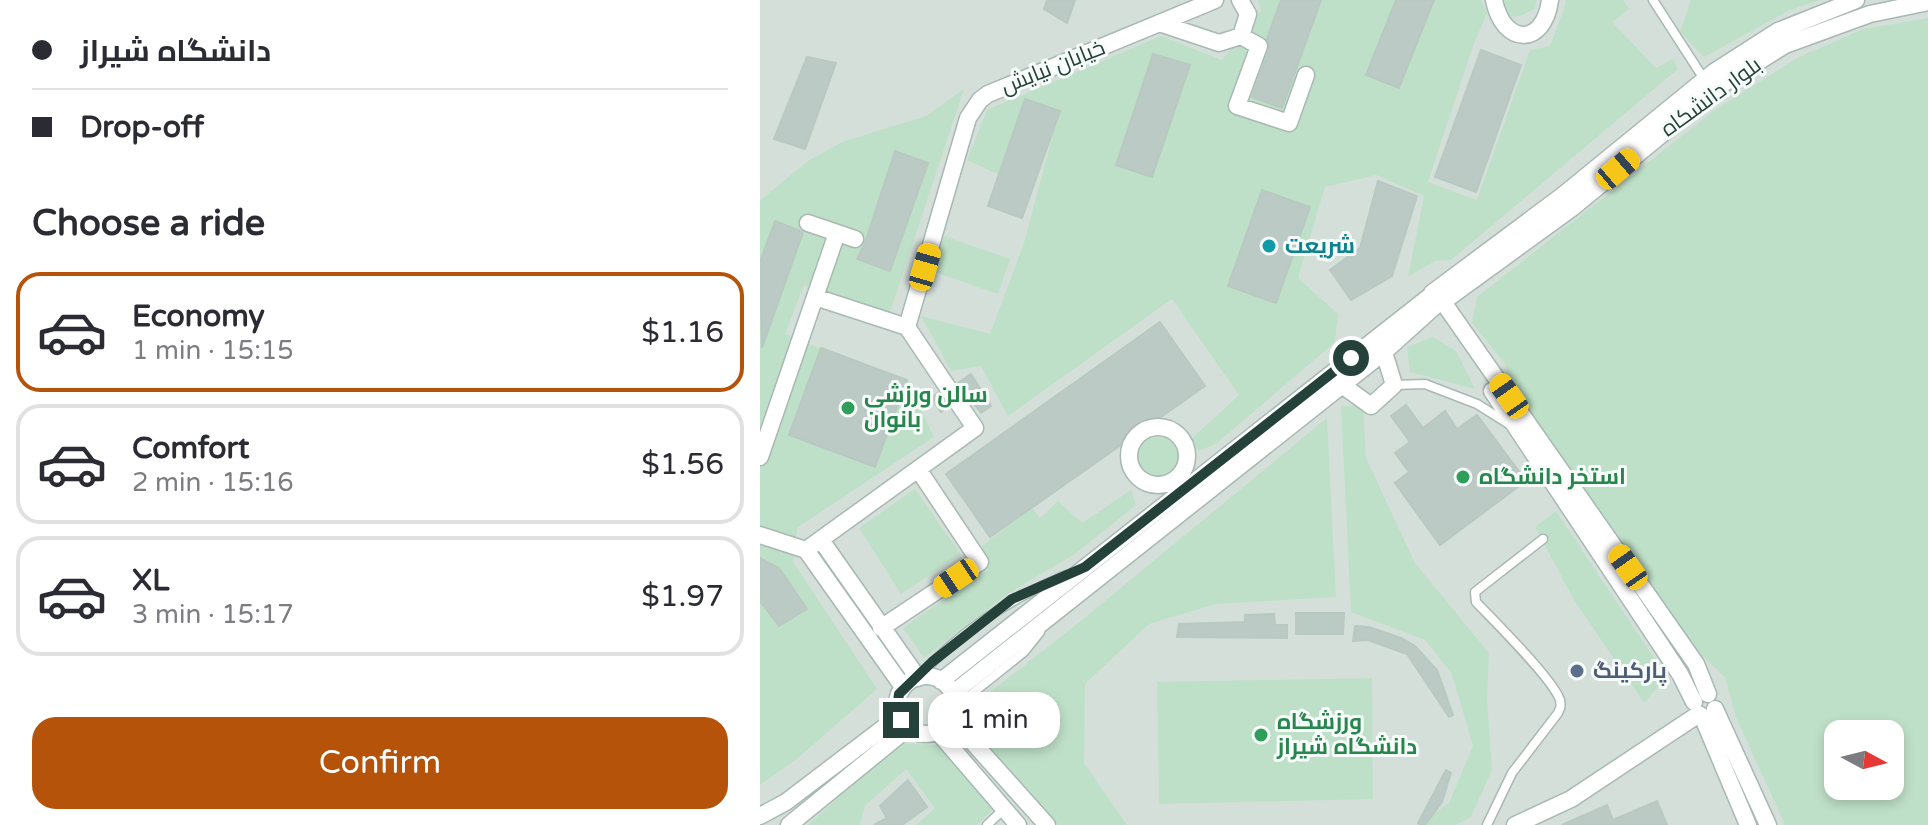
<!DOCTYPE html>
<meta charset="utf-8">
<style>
body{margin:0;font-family:"Varela Round",Cairo,sans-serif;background:#f2f2f3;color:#2b2b33;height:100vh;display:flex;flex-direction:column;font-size:30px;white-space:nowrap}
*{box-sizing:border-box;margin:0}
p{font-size:26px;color:#7c7c81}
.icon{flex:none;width:44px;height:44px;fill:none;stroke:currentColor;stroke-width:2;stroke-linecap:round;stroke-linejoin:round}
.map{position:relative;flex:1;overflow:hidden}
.details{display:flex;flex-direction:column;background:#fff;width:760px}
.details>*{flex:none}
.banner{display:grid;align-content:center;height:176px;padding:0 32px;background:#fff}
.needle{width:52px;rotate:97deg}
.fabs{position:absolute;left:1064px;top:720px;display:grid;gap:16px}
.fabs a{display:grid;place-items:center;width:80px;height:80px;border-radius:16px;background:#fff;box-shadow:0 4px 12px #0003;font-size:40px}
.end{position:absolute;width:36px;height:36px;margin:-18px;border:10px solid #24423a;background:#fff;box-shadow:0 0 0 4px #fff}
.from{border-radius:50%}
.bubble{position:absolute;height:56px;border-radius:24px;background:#fff;box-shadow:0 4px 12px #0003;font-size:26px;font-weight:600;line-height:56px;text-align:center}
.car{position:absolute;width:24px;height:48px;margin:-24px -12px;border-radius:10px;box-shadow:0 0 6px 2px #0007;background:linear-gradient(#f5c518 24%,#345 0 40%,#f5c518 0 76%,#345 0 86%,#f5c518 0)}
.banner b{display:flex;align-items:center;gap:28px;height:76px;font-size:30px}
.banner b+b{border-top:2px solid #e1e1e2}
.banner i{width:20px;height:20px;background:#2b2b33}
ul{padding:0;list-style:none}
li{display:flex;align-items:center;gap:24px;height:120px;margin:0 16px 12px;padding:0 16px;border:4px solid #e1e1e2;border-radius:24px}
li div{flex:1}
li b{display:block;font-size:30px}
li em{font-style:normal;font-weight:600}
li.selected{border-color:#b45309}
li>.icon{width:72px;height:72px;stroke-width:1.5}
h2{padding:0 32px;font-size:36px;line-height:96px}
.primary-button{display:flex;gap:16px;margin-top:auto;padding:16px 32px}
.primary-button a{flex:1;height:92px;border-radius:24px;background:#b45309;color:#fff;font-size:32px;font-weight:600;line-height:92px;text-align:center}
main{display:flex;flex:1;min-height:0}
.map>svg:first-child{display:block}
.built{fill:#d4dfda;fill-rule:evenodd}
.green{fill:#bfe0c8;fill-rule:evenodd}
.building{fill:#bbcac4;stroke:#b8c9c2;stroke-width:2}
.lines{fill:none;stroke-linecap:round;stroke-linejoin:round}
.service-casing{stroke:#a8b8b2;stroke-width:11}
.minor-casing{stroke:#a8b8b2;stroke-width:19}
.service{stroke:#fff;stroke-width:8}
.minor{stroke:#fff;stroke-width:16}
.route{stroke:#24423a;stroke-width:10}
.culture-dot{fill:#0f9aa8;stroke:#f7fbf9;stroke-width:3}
.leisure-dot{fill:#2e9e5b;stroke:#f7fbf9;stroke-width:3}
.service-dot{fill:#5c6f8a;stroke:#f7fbf9;stroke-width:3}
.labels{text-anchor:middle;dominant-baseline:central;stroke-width:6;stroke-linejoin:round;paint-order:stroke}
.street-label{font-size:22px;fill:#24423a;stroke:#f7fbf9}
.culture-label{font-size:22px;font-weight:bold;fill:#0d838f;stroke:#f7fbf9;text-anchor:start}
.leisure-label{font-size:22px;font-weight:bold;fill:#27864d;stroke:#f7fbf9;text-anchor:start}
.service-label{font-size:22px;font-weight:bold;fill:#4e5e75;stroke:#f7fbf9;text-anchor:start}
</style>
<main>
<section class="details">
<div class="banner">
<b><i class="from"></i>دانشگاه شیراز</b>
<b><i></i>Drop-off</b>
</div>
<h2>Choose a ride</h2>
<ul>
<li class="selected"><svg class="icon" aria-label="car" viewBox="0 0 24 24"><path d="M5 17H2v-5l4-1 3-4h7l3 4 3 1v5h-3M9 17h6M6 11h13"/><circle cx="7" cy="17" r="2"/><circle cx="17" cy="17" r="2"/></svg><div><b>Economy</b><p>1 min · 15:15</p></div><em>$1.16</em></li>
<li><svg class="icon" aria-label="car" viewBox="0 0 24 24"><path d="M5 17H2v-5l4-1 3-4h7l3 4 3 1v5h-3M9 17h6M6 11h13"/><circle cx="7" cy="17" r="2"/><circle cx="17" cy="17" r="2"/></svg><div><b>Comfort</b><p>2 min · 15:16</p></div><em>$1.56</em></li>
<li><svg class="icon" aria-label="car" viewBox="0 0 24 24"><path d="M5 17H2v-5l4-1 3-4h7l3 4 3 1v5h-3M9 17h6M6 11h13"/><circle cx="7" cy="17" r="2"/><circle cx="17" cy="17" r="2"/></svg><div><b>XL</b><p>3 min · 15:17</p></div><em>$1.97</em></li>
</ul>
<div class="primary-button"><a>Confirm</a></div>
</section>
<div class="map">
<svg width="1168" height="825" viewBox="0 0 1168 825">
<rect width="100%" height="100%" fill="#e6efeb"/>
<path class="built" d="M0,0H1168V825H0ZM1078,734H1130V786H1078Z"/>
<path class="green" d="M497,0H721L727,13L713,46L668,182L717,200L770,50L790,46L806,3L805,0H863L869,9L852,22L896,68L913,59L918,69L691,260L675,261L648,277L664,196L616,175L565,187L538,278L578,314L575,342L456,444L438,451L431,439L479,395L412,299L248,416L221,366L191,371L161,316L230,334L264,243L299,111L265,99L239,175L207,160L227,110L401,36L462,60L501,11Z
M744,0H776L775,9L760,16L749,17Z
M931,0H1060L1028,11L944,57L920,32Z
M1168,18V825H1025L976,717L965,677L935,649L749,381L745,364L712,323L717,297L955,110L1037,58L1103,29ZM1078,734H1130V786H1078Z
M204,89L130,312L44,285L25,334L61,349L29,436L115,467L147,381L174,437L37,528L33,562L117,689L38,758L0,785V200L48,161L82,142L166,116Z
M184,236L250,259L238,294L172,271Z
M673,337L696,351L715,389L650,372L647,347Z
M603,404L606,458L655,563L729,653L727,700L732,770L711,817L696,825H658L689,803L713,746L692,674L665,640L591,612L581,407Z
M567,418L576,597L456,604L389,624L325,684L324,763L367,825H298L208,723L210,708L317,624Z
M378 457a20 20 0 1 1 40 0a20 20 0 1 1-40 0Z
M155,489L201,554L141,594L99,528Z
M371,490L376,505L315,554L249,593L164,658L143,628L227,570L222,546L272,508L280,518L298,501L322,523Z
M796,511L894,658L899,686L884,703L814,600L775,527Z
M612,678L613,799L399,804L397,682Z
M139,743L177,745L234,808L217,825H156L175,808L146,769L105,806L100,825H48Z"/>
<path class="building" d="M287,0H315L307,23L284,9Z
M521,0H561L522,108L492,97L509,50L507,39Z
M636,0H674L639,88L606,75Z
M721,50L761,65L716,192L675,177Z
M393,54L430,65L392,177L356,165Z
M47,57L76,63L45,149L14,139Z
M265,99L300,111L262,218L228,206Z
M135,151L168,163L130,271L97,259L105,243Z
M618,181L657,196L632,276L591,300L570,270L600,248Z
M502,190L550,207L516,303L468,286Z
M15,221L43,232L2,348L0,262Z
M400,322L445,386L230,537L186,474Z
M61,348L147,380L115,467L29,435Z
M211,374L231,406L221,413L198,383Z
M178,393L188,407L181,412L171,398Z
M646,405L663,428L685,411L697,429L717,415L766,481L680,545L635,483L649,472L635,453L650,442L631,416Z
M0,558L19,568L47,609L19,626L0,601Z
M536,613H584L583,634H536Z
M514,614L515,625H527V638L417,637L419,624L485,622V615Z
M595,626L609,627L641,638L655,646L677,670L693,715L689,717L647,654L608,640L593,641Z
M686,770L691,773L682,802L665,825H660L658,823Z
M148,780L167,807L142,825H114L127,818L120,806Z
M897,801L907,825H802L847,805L853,820Z"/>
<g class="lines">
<defs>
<path id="service" d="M893,0L944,79
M634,385L665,384L717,404L749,424
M158,678C197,633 251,598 306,575
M194,708L264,652L280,632
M227,825L244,809
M727,825L752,773L798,713C801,706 801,707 800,700C793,679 734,621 716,602L715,592L783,539"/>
<path id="minor" d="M734,0C743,46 784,47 790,0
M399,23L459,43L481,36L488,14L480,0
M481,36L499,46L477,106L529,123L546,75
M48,223L95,239
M684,301L812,208L963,84L1025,45L1110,14L1168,2
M683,302L936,664L948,694
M674,305L669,299L672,293L802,196L954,72L1018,31L1096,0
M147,327L208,118L220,100L228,94L455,0
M582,385L611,406L634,385L624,352
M732,391L920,674L934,702
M369 456a29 29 0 1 1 58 0a29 29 0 1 1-58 0Z
M0,457L77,233
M0,535L46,550
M61,540L158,678
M46,550L215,428L147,327L55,297
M46,550L143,687
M121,628L220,562L158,469
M137 705a29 29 0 1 1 58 0a29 29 0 1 1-58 0Z
M181,681L669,297
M192,694L624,352L675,306
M955,709L1008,825
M942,716L988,825
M191,718L287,825
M178,732L258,825
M0,816L26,802L139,716
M29,825L148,728
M755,825L811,799L939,714"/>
</defs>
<use href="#service" class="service-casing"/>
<use href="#minor" class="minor-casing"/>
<use href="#service" class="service"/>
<use href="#minor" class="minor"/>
</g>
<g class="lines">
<path class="route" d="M141,720L137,709L139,694L172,662L252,599L325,567L591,358"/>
</g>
<circle class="culture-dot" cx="509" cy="246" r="8"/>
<g class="leisure-dot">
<circle cx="88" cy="408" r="8"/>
<circle cx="703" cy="477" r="8"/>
<circle cx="501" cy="735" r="8"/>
</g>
<circle class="service-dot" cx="817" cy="671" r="8"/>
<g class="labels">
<g class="street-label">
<text transform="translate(293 67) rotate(-22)">خیابان نیایش</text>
<text transform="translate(951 97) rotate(-36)">بلوار دانشکاه</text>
</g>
<g class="culture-label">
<text x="525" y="246">شریعت</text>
</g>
<g class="leisure-label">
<text x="104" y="395">سالن ورزشی<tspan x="104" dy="25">بانوان</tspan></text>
<text x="719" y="477">استخر دانشگاه</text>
<text x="517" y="722">ورزشگاه<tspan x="517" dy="25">دانشگاه شیراز</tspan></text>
</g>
<g class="service-label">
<text x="833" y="671">پارکینگ</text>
</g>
</g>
</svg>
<div class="fabs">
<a><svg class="needle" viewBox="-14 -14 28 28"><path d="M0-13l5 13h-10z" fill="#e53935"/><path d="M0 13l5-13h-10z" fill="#7c7c81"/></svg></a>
</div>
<i class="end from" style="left:591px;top:358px"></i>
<i class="end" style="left:141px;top:720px"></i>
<div class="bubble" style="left:168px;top:692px;width:132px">1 min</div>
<i class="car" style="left:858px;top:169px;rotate:50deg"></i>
<i class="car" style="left:165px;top:267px;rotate:16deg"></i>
<i class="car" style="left:749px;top:396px;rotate:325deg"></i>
<i class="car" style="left:868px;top:567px;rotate:325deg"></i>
<i class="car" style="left:196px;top:578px;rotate:236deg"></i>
</div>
</main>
